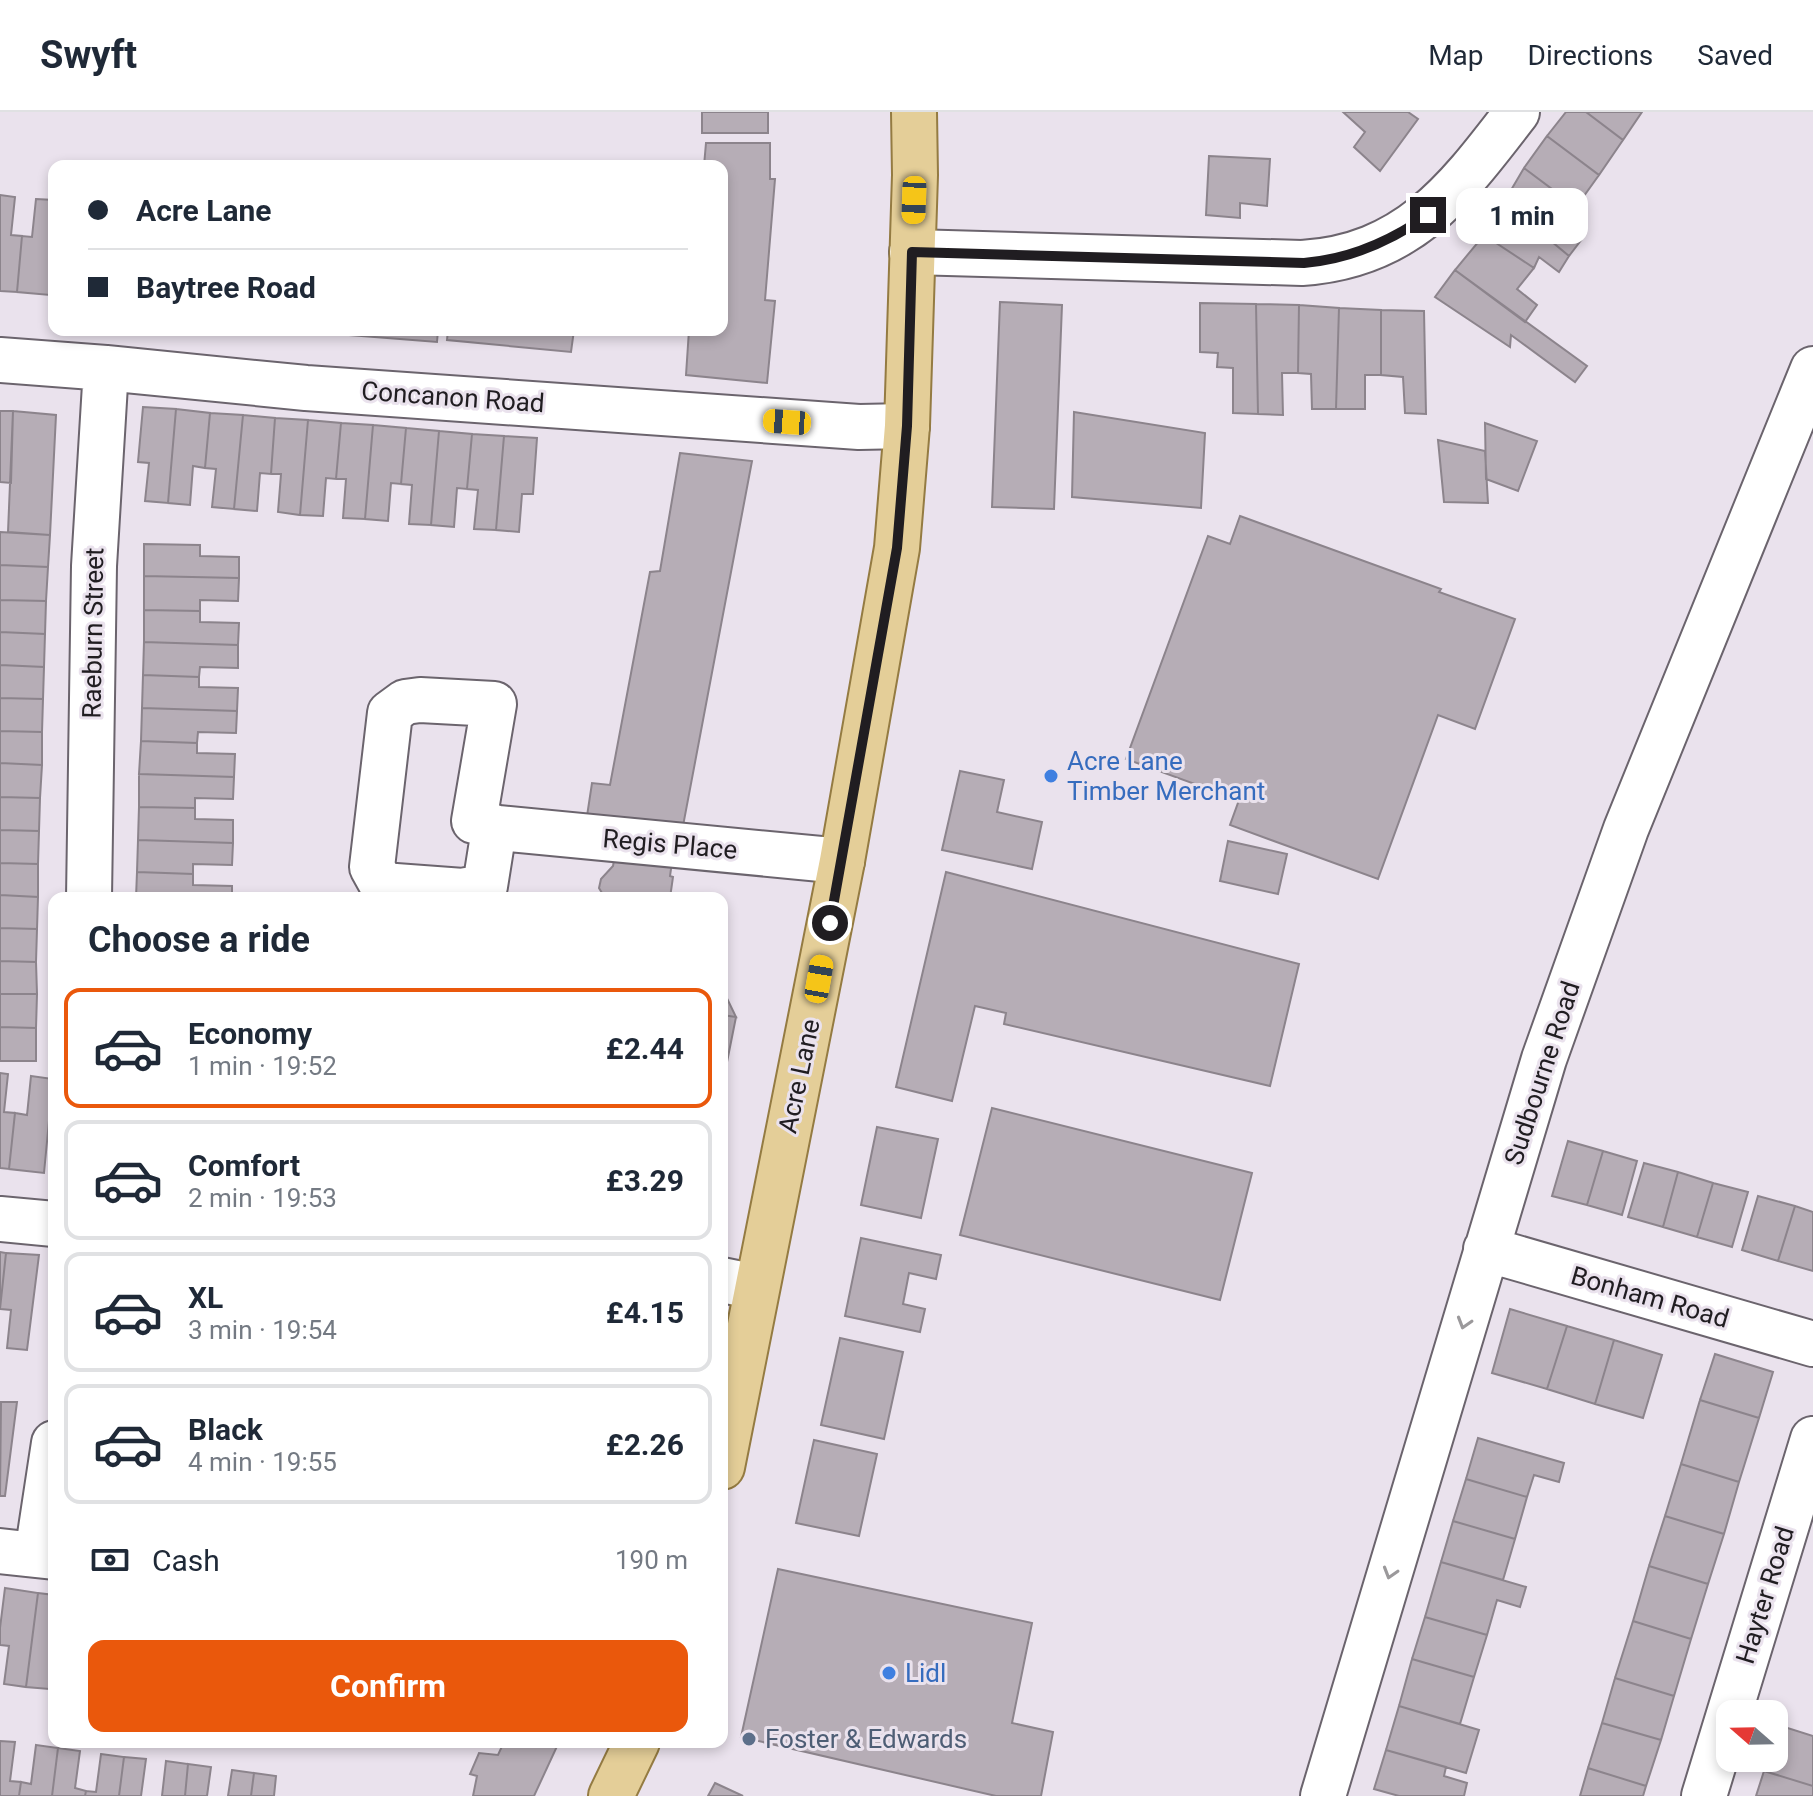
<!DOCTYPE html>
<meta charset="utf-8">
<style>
body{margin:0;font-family:Roboto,sans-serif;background:#f2f2f3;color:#1f2937;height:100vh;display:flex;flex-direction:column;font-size:30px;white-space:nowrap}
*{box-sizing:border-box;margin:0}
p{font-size:26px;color:#747a83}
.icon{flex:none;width:44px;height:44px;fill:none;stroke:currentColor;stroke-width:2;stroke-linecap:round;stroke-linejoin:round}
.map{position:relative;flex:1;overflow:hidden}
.panel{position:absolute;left:48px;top:780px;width:680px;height:856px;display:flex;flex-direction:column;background:#fff;border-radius:16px;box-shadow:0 4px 12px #0003}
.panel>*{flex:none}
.banner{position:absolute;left:48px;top:48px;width:680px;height:176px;border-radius:16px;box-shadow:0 4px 12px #0003;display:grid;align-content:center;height:176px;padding:0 40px;background:#fff}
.needle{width:52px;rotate:290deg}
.fabs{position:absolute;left:1716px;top:1588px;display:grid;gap:16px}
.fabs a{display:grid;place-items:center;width:72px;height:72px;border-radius:16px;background:#fff;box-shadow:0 4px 12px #0003;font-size:40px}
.end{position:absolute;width:36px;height:36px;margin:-18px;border:10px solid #201d21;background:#fff;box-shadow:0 0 0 4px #fff}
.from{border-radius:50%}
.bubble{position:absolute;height:56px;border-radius:16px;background:#fff;box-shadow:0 4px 12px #0003;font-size:26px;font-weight:700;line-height:56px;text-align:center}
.car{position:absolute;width:24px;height:48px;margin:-24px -12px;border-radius:10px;box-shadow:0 0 6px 2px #0007;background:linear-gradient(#f5c518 24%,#345 0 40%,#f5c518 0 76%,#345 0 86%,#f5c518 0)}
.banner b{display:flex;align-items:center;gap:28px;height:76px;font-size:30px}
.banner b+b{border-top:2px solid #e0e1e3}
.banner i{width:20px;height:20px;background:#1f2937}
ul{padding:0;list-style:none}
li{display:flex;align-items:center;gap:24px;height:120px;margin:0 16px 12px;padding:0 24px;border:4px solid #e0e1e3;border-radius:16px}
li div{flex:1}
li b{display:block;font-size:30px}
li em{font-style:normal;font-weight:700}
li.current{border-color:#ea580c}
li>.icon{width:72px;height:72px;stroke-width:1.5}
h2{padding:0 40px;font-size:36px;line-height:96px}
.pay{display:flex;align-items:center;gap:20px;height:88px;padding:0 40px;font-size:30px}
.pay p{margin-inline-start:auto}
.button{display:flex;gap:16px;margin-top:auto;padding:16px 40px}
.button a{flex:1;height:92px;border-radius:16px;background:#ea580c;color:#fff;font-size:32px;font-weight:700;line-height:92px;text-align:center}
header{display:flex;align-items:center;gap:48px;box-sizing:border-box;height:112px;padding:0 40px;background:#fff;border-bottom:2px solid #e0e1e3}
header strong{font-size:38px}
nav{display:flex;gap:44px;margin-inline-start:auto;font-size:28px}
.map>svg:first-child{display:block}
.building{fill:#b6adb6;stroke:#8c848c;stroke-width:2}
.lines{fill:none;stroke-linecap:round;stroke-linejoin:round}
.minor-casing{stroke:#6b646d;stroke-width:48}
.major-casing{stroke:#947b42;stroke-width:48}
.minor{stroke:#fff;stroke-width:44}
.major{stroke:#e4ce98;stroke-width:44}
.oneway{stroke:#9b999b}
.route{stroke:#201d21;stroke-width:10}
.shop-dot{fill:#3f7fe0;stroke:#eae2ed;stroke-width:3}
.service-dot{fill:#5c6f8a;stroke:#eae2ed;stroke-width:3}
.labels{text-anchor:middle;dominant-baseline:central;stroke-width:6;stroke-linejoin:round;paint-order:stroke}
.street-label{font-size:26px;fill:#201d21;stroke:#eae2ed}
.shop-label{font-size:26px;fill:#366cbe;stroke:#eae2ed;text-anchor:start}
.service-label{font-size:26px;fill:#4e5e75;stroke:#eae2ed;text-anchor:start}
</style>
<header>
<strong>Swyft</strong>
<nav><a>Map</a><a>Directions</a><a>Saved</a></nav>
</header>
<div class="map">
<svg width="1813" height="1684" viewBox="0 0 1813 1684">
<rect width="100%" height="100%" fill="#eae2ed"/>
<path class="building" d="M702,0H768V21H702Z
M1343,0H1408L1418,7L1380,59L1354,35L1365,20Z
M1566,0H1586L1623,28L1599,63L1547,24Z
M1586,0H1642L1623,28Z
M1547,24L1599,63L1576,95L1524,56Z
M706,31H770V67H775L765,188L775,189L767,271L686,263L689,218H722V54H704Z
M1209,44L1270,47L1267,94L1240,91V106L1206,103Z
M1524,56L1576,95L1563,112L1582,127L1569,144L1504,90Z
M0,83L15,85L11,123L22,124L17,180L0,179Z
M36,87L54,88V135L50,183L17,180L22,124L32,125Z
M1504,90L1569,144L1559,160L1539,145L1534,156L1484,123Z
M1484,123L1534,156L1517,177L1537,193L1525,210L1455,158Z
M54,135V183H50Z
M1455,158L1587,254L1575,270L1511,223L1510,235L1435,185Z
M1000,190L1062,193L1054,397L992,395Z
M1200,191L1256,192L1258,302L1233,301V256L1217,255L1218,241L1200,240Z
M1256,192L1299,193L1298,261H1282L1283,303L1258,302Z
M1299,193L1339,196L1336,297H1312L1311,262L1298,261Z
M1339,196L1381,198V263H1365V297H1336Z
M1381,198L1424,199L1426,302L1405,301L1403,265L1381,263Z
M351,218H438L437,230L350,223Z
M448,218H574L571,240L447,228Z
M143,295L176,297L168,391L145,389L149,351L138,350Z
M176,297L210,301L205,356L193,354L190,393L168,391Z
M0,299H13L11,371L0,370Z
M13,299L56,303L50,423L8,420Z
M1074,300L1205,321L1201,396L1072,385Z
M210,301L243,303L234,397L212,395L216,357L205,356Z
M243,303L275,306L271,362L260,361L257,399L234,397Z
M275,306L308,308L300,403L278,400L281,362H271Z
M308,308L341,311L336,367L326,366L323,404L300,403Z
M341,311L373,313L365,407L343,406L346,367H336Z
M1485,311L1537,329L1518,379L1486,367Z
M373,313L406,316L401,372L391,371L388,409L365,407Z
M406,316L439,319L431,413L409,412L412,373L401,372Z
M439,319L472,322L467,377L457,376L454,415L431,413Z
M472,322L504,324L496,418L474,417L478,378L467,377Z
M504,324L537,326L533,382H522L519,420L496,418Z
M1438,328L1485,339L1488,391L1444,390Z
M680,341L752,349L683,714L587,704L592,671L610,673L650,460L660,459Z
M1240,404L1441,477L1439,480L1515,507L1475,617L1438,603L1378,767L1230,713L1239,688L1126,647L1208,424L1230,432Z
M0,420L50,423L48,455L0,453Z
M144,432L200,433V444L239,445V466L144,464Z
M0,453L48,455L46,489L0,488Z
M144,464L239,466L238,489L200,488V499L144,498Z
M0,488L46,489L45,522L0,520Z
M144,498L200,499V510L239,511L238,533L144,530Z
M0,520L45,522L44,555L0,553Z
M144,530L238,533V556L200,555L199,565L143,563Z
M0,553L44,555L43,587L0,586Z
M143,563L199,565V575L238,576L237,599L142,596Z
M0,586L43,587L42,620L0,619Z
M142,596L237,599L236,621L198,620L197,631L141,629Z
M0,619L42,620V653L0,651Z
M141,629L197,631V641L235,642L234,665L139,662Z
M0,651L42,653L40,686L0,685Z
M960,659L1004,668L997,700L1042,710L1032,757L942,738Z
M139,662L234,665L233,687L195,686V696L139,695Z
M0,685L40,686L39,719L0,718Z
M139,695L195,696V707L233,708V731L138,728Z
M0,718L39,719L38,752L0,751Z
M138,728L233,731L232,753L193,752V762L137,760Z
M1228,729L1287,742L1278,782L1220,769Z
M615,743L672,750L670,764L673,765L670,786H605L599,776L601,767L613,754Z
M0,751L38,752V785L0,783Z
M137,760L193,762V773L232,774V786H136Z
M946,760L1299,852L1270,974L1004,912L1006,901L975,894L952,989L896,975Z
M0,783L38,785L37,817L0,816Z
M0,816L37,817L36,850L0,849Z
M0,849L36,850L37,882H0Z
M722,876L736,905L722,903Z
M0,882H37L36,916L0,915Z
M722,903L736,905L722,975Z
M0,915L36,916V949H0Z
M0,961L8,962L4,1000L15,1001L9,1057L0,1056Z
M31,964L53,967L44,1061L9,1057L15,1001L27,1003Z
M992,996L1252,1061L1220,1188L960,1123Z
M877,1015L938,1027L921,1106L861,1093Z
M1568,1029L1603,1039L1587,1093L1552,1084Z
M1603,1039L1637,1049L1622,1103L1587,1093Z
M1644,1051L1678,1060L1663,1115L1628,1105Z
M1678,1060L1713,1071L1697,1125L1663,1115Z
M1713,1071L1748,1080L1732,1135L1697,1125Z
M1758,1084L1795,1094L1778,1149L1742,1138Z
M1795,1094L1813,1100V1159L1778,1149Z
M861,1126L941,1143L936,1167L909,1161L903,1192L925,1197L920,1220L845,1204Z
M0,1140L6,1141L0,1197Z
M6,1141L39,1143L27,1238L7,1236L11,1198L0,1197Z
M1510,1197L1567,1214L1547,1277L1492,1261Z
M1567,1214L1614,1228L1595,1292L1547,1277Z
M840,1226L903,1240L884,1327L821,1313Z
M1614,1228L1662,1243L1643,1306L1595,1292Z
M1715,1242L1773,1260L1759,1306L1700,1288Z
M1700,1288L1759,1306L1739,1370L1681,1352Z
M1,1290H17L5,1384H0Z
M1478,1326L1564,1351L1559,1370L1534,1363L1527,1385L1466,1367Z
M814,1328L877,1342L859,1424L796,1411Z
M1681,1352L1739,1370L1724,1422L1665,1404Z
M1466,1367L1527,1385L1515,1427L1453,1409Z
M1665,1404L1724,1422L1708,1472L1649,1454Z
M1453,1409L1515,1427L1503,1468L1441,1450Z
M1441,1450L1526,1475L1520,1495L1497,1488L1487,1523L1425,1505Z
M1649,1454L1708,1472L1691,1527L1633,1509Z
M778,1457L1032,1511L1012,1611L1053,1620L1041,1684H996L741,1625Z
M5,1476L38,1481L26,1575L4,1572L9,1534L0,1533V1516Z
M38,1481L54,1483V1539L49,1577L26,1575Z
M1425,1505L1487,1523L1474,1565L1412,1547Z
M1633,1509L1691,1527L1674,1584L1615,1566Z
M1412,1547L1474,1565L1460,1612L1399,1594Z
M1615,1566L1674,1584L1661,1628L1602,1611Z
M1399,1594L1479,1618L1466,1661L1386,1638Z
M1602,1611L1661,1628L1646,1674L1588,1656Z
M1778,1613L1813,1624V1674L1764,1659L1768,1646H1774V1625Z
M0,1629L15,1630L10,1669L21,1670L19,1684H0Z
M504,1630H559L534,1684H473L477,1664L470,1662L479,1641L498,1643Z
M36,1633L58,1636L52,1684H19L21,1670L31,1672Z
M58,1636L80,1639L75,1676L86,1679L85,1684H52Z
M1386,1638L1446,1655L1444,1664L1467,1671L1464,1684H1399L1374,1677Z
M101,1642L124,1645L119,1684H85L86,1679L96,1680Z
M124,1645L146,1647L141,1684H119Z
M166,1649L188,1652L185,1684H162Z
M188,1652L211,1655L207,1684H185Z
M1588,1656L1646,1674L1643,1684H1580Z
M232,1658L254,1661L251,1684H228Z
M1764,1659L1813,1674V1684H1756Z
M254,1661L276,1664L274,1684H251Z
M715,1671L743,1684H708Z"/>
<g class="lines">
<defs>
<path id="minor" d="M912,140L1302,151C1409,144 1457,78 1517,0
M0,248L106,256L306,276L859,315L907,314
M420,588L494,592L474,709L498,716L492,730L485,774L463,779L382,773L372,755L390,601L405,590Z
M498,716L842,749
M89,786L94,454L106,256
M0,1107L54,1112
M1486,1137L1813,1232
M722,1168L756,1175
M0,1439L54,1445
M37,1443L54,1331
M1323,1684L1544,947L1626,717L1813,257
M1704,1684L1813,1327"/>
<path id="major" d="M722,1355L842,749L897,436L907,314L915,63L914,0
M611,1684L637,1630"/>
</defs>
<use href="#minor" class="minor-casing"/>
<use href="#major" class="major-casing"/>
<use href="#minor" class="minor"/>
<use href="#major" class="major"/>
</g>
<defs><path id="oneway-chevron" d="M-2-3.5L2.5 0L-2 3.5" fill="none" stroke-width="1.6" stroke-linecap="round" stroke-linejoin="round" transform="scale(2)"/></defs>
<g class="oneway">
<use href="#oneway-chevron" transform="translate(1464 1211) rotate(107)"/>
<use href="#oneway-chevron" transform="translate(1390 1461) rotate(107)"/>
</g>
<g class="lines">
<path class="route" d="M830,811L897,436L907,314L912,140L1304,151C1350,147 1391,129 1428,103"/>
</g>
<g class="shop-dot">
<circle cx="1051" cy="664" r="8"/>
<circle cx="889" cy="1561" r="8"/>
</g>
<circle class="service-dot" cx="749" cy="1627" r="8"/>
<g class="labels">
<g class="street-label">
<text transform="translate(453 285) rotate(4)">Concanon Road</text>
<text transform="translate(93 521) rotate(-89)">Raeburn Street</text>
<text transform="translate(670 732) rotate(5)">Regis Place</text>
<text transform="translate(1542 961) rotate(-72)">Sudbourne Road</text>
<text transform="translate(799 964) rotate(-78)">Acre Lane</text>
<text transform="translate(1650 1185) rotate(16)">Bonham Road</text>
<text transform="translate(1765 1483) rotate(-73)">Hayter Road</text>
</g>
<g class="shop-label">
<text x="1067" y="649">Acre Lane<tspan x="1067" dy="30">Timber Merchant</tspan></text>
<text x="905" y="1561">Lidl</text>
</g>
<g class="service-label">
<text x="765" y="1627">Foster &amp; Edwards</text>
</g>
</g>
</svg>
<div class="fabs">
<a><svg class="needle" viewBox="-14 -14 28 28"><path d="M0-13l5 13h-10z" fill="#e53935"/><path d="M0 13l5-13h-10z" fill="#747a83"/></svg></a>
</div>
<i class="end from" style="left:830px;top:811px"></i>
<i class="end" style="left:1428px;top:103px"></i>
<div class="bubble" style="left:1456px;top:76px;width:132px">1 min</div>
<i class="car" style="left:914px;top:88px;rotate:182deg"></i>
<i class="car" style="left:787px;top:310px;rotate:274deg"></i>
<i class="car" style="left:819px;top:867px;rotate:10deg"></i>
<div class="banner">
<b><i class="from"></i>Acre Lane</b>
<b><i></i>Baytree Road</b>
</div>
<section class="panel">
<h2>Choose a ride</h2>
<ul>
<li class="current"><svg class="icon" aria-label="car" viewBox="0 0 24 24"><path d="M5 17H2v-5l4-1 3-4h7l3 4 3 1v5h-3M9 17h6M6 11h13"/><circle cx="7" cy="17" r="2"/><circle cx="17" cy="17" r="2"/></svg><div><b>Economy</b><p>1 min · 19:52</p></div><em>£2.44</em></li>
<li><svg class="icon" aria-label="car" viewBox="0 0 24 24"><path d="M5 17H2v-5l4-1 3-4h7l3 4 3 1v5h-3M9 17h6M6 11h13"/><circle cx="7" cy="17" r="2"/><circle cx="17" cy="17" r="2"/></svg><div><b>Comfort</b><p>2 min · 19:53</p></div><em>£3.29</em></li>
<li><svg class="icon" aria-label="car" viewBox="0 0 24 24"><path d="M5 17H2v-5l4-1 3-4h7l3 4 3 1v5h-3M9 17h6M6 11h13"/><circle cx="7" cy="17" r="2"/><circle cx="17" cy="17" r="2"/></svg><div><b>XL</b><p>3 min · 19:54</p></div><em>£4.15</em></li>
<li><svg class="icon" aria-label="car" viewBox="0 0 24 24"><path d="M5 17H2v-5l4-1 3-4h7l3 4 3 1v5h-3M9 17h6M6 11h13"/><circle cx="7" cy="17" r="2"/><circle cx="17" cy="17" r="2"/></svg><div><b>Black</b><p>4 min · 19:55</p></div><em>£2.26</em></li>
</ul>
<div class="pay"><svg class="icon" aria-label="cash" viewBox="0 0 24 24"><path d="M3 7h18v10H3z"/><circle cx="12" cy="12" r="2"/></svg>Cash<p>190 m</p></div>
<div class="button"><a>Confirm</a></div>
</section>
</div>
